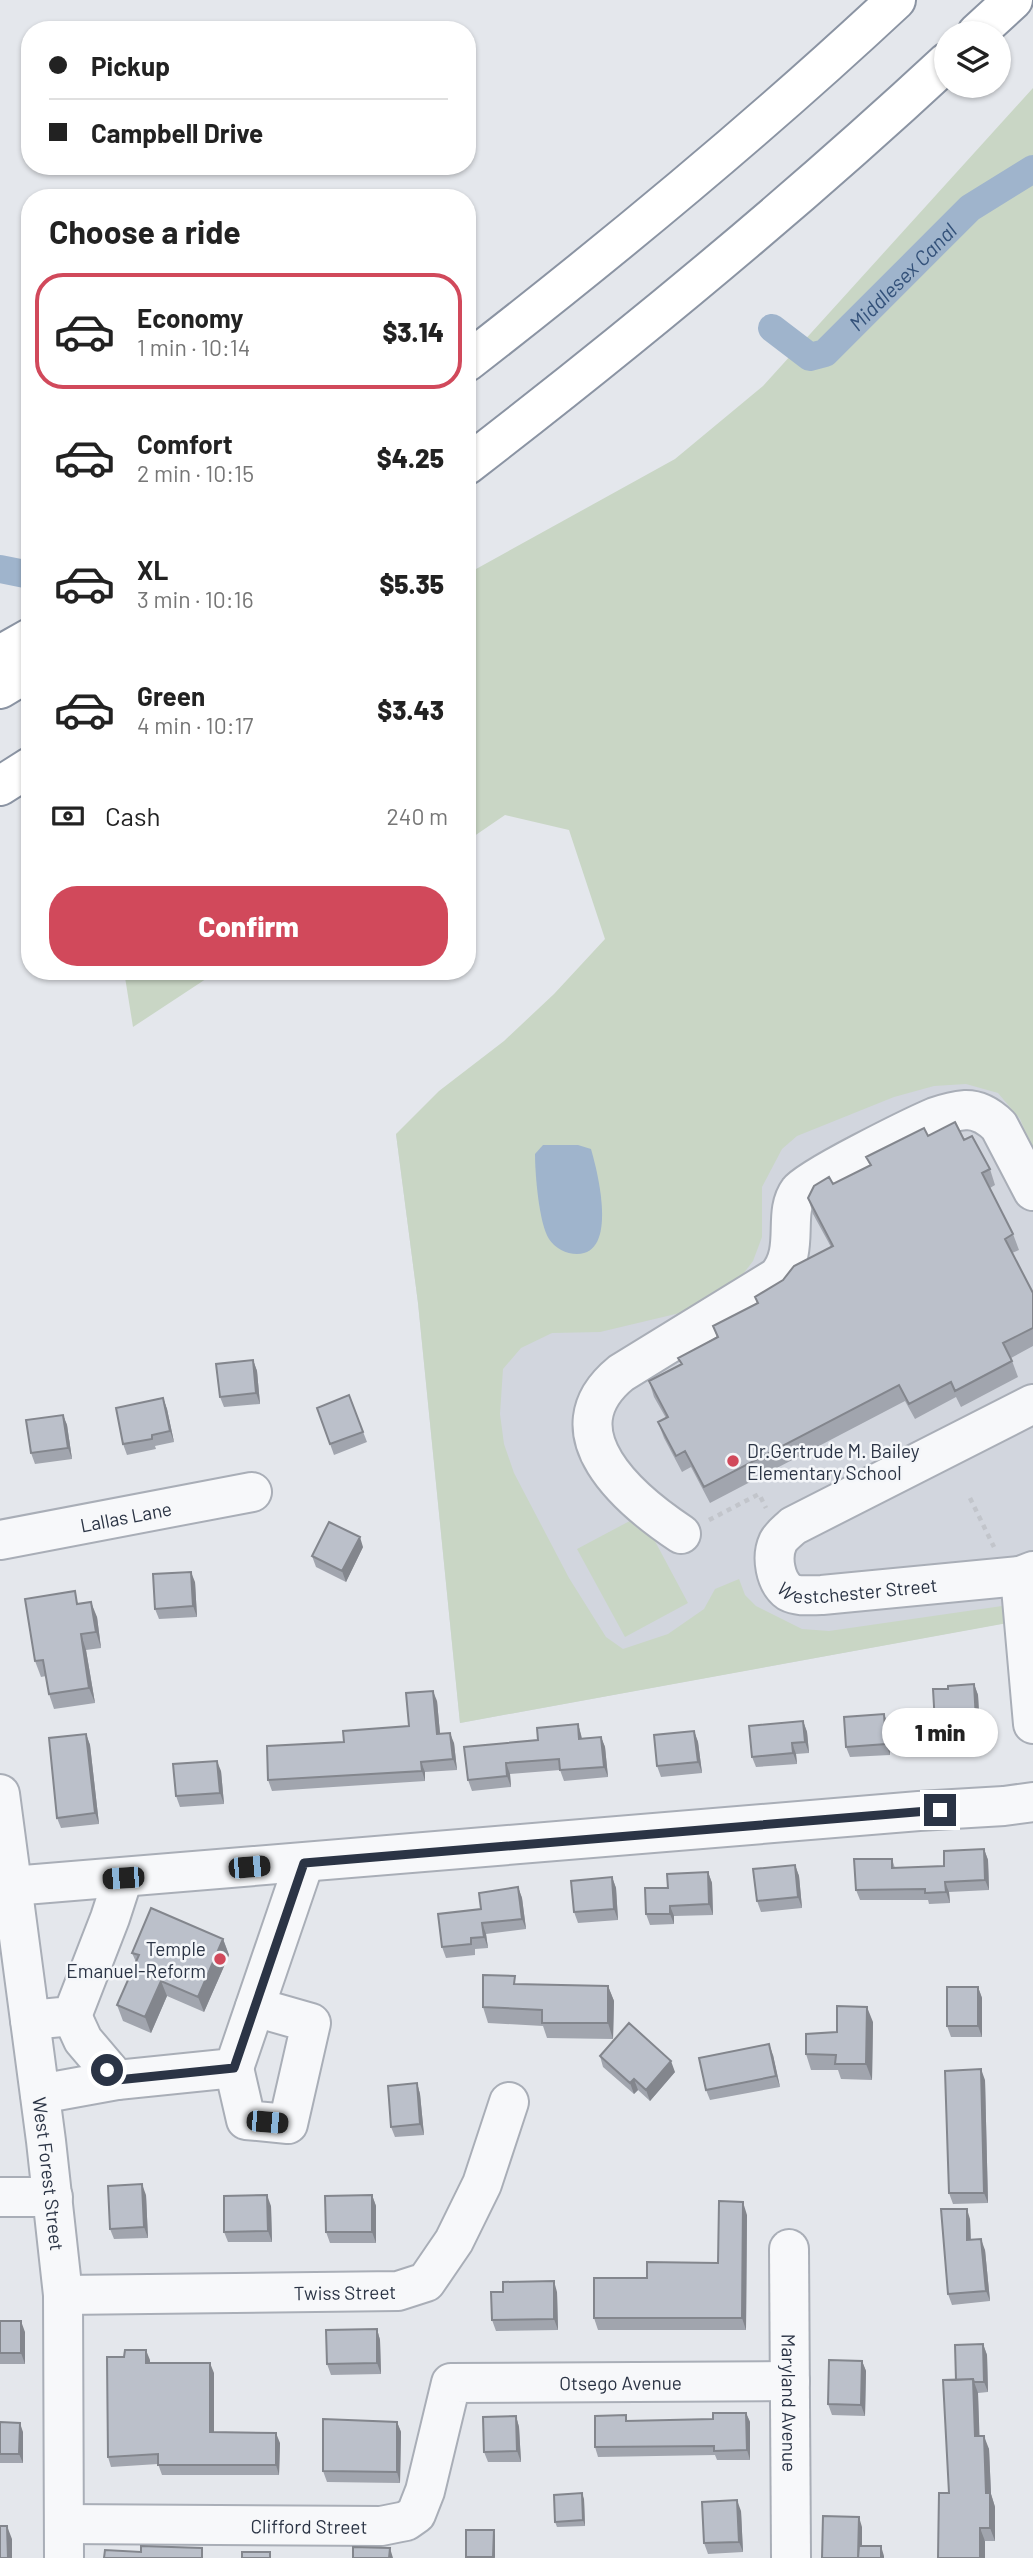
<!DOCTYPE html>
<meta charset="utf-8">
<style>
body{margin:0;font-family:Barlow,sans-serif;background:#f2f2f2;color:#222;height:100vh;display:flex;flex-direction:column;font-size:26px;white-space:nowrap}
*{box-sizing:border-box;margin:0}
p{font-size:23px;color:#767676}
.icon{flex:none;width:38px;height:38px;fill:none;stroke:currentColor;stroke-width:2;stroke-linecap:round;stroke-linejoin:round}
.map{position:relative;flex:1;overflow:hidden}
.panel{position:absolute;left:21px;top:189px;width:455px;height:791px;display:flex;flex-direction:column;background:#fff;border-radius:28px;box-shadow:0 2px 5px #0004}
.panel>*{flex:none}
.banner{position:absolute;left:21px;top:21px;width:455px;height:154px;border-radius:28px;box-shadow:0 2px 5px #0004;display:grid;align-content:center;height:154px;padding:0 28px;background:#fff}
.buttons{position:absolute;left:934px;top:21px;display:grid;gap:14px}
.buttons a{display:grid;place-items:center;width:77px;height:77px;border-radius:50%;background:#fff;box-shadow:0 2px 5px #0004;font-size:35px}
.end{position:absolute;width:32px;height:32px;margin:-16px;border:9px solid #2b3445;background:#fff;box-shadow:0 0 0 4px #fff}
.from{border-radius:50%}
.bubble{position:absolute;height:49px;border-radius:24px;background:#fff;box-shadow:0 2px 5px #0004;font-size:23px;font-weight:800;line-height:49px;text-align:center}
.car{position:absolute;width:21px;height:42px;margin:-21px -10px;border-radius:9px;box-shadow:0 0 5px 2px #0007;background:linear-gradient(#222 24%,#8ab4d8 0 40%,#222 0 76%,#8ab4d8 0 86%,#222 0)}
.banner b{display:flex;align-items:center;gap:24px;height:66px;font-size:26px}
.banner b+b{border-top:2px solid #e0e0e0}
.banner i{width:18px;height:18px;background:#222}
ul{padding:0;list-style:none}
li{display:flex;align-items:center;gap:21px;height:116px;margin:0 14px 10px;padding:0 14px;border:4px solid transparent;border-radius:28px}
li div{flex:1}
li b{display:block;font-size:26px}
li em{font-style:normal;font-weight:800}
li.on{border-color:#d1495b}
li>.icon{width:63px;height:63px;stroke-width:1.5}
h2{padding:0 28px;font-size:32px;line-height:84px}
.pay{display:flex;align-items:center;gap:18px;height:77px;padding:0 28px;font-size:26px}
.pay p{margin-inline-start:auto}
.action{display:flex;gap:14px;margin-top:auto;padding:14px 28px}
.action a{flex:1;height:80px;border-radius:28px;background:#d1495b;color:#fff;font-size:28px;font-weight:800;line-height:80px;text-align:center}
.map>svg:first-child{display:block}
.built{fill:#d2d6de}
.green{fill:#c9d6c5}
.water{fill:#9fb4cc}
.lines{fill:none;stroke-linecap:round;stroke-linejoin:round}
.canal{stroke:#9fb4cc;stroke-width:28}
.minor-casing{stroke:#a9aeb7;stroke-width:42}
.highway-casing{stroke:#8b94a3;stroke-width:42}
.path{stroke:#c2c5cb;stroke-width:4.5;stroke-dasharray:5 5;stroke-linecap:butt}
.minor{stroke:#f7f8fa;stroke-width:38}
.highway{stroke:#fff;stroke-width:38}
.wall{fill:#a1a5ae}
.shaded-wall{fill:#83868d}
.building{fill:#bbc0ca;stroke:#83868d;stroke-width:2}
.route{stroke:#2b3445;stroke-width:9}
.poi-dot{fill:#d1495b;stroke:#f4f6f9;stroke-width:2.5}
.labels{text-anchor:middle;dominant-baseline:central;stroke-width:5;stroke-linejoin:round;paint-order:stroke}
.poi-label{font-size:19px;fill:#2b3445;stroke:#f4f6f9;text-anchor:start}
.street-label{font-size:19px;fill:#2b3445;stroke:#f4f6f9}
.water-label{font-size:21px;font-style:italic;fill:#34527a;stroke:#f4f6f9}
</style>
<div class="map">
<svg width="1033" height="2558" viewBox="0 0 1033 2558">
<rect width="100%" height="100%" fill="#e4e7ec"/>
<path class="built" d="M1033,1017V1618L460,1723L418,1303L396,1134Z"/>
<path class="green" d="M1033,88V1150L1020,1119L998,1093L966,1084L934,1086L894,1097L797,1136L782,1149L762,1187V1237L753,1261L740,1278L684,1312L600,1332L552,1333L521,1348L503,1369L500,1414L504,1444L514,1473L569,1578L606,1637L623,1649L668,1634L704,1609L715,1589L739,1579L745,1595L756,1606L802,1629L829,1631L1009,1605L1013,1622L460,1723L418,1303L396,1134L439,1091L504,1041L554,994L605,939L569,830L505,815L467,841V574L675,459L763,386Z
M124,971H218L133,1027Z
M641,1515L688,1603L625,1637L577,1549Z"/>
<path class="water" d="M543,1145H578L591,1149C598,1173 618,1254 577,1254C566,1254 555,1248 549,1239C539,1224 535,1174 535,1154Z"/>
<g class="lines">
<g class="canal">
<path id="s1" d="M772,328L810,357L825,353L970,208L1033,169"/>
<path d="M0,569L30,575"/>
</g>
<defs>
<g id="minor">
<path id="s2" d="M1033,1404L793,1526C788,1531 781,1536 778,1542C771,1557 775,1582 789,1592C798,1597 812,1595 822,1595L1020,1576L1033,1571"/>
<path d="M681,1534C630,1500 549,1432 621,1373L777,1277C801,1250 782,1214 799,1191C808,1178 914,1126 935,1117C944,1114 956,1111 966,1110C980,1110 990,1117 999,1126L1033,1191"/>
<path id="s3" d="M0,1540L252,1492"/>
<path d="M1020,1576L1033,1724"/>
<path id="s4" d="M0,1794L46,2141L63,2295L64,2558"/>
<path d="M12,1886L919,1811L1004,1806L1033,1802"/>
<path d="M72,2016L83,2040L117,2080"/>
<path d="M30,2020L72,2016L110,1918L123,1878"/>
<path d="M234,2068L246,2120L288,2124L311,2023L255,2007"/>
<path d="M40,2094L117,2080L234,2068L304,1863"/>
<path d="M0,2197H53"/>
<path id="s5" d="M789,2249L791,2558"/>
<path id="s6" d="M63,2295L398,2291L426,2282L454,2241L482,2184L509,2102"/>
<path id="s7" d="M64,2524L381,2526L406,2521L416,2514L425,2491L451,2383L790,2381"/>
</g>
<path id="highway" d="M977,33L1013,0
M467,362C615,247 759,128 896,0
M467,465C633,337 793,205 947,62
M0,655L30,638
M0,689L30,671
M0,786L30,767"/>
</defs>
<use href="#minor" class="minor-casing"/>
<use href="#highway" class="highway-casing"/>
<path class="path" d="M970,1498L994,1547
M709,1520L759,1494L766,1508"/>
<use href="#minor" class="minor"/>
<use href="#highway" class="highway"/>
</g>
<path class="wall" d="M928,1136L964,1140L990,1169L995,1185L990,1188L1013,1234L1019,1250L1012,1253L1033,1293V1346L1011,1358L1018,1377L961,1407L956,1397L915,1419L905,1401L710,1503L691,1467L682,1472L664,1438L658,1422L666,1418L654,1397L649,1381L681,1364L678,1358L717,1337L713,1326L757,1303L755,1297L783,1280L831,1247L813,1214L808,1198L870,1166L866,1157Z
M253,1360L257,1371L260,1404L224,1407L220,1397Z
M349,1395L367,1442L334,1455L317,1408Z
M163,1398L167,1409L174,1442L155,1446L156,1449L127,1455L123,1444Z
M63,1415L67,1425L72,1459L35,1464L31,1453Z
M363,1547L346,1582L316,1567L312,1556Z
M195,1582L197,1617L159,1619L155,1609Z
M79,1603L97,1617L101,1648L86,1650L95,1703L54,1709L49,1694L46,1676L41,1677L35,1661Z
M974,1684L978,1695L981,1749L940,1751L936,1741L948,1689Z
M437,1701L440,1734L454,1743L457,1770L425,1772V1781L272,1791L268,1780L409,1726Z
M884,1714L888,1725L890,1755L850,1757L846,1747Z
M803,1721L807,1732L809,1753L796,1754L797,1764L756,1767L752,1757Z
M578,1724L582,1738L601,1737L605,1747L608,1777L564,1781L560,1770L510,1774L511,1787L472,1791L468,1780L538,1740Z
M694,1731L698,1742L702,1773L661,1777L657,1766Z
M86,1734L90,1745L99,1824L61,1828L57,1818Z
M221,1771L224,1804L180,1807L176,1796Z
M984,1849L988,1860L989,1890L949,1892L950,1903L929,1904L928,1900H860L856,1890L892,1859L895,1868L944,1866Z
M795,1865L799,1876L802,1908L761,1912L757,1901Z
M708,1872L712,1883L713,1915L674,1916V1924L650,1925L646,1914L668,1888Z
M612,1877L616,1888L618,1920L578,1923L574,1912Z
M518,1887L522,1898L526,1929L486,1934L488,1948L475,1949V1955L446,1958L442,1947L481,1909Z
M223,1939L229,1955L204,2012L167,1996L151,2033L123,2021L117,2005L136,1962L132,1953Z
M518,1984L608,1986L614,2001L613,2039L547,2038L543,2026L488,2023L483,2007Z
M978,1987L982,1998V2037H951L947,2026Z
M873,2022L872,2080L841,2079L838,2070H811L806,2054L837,2032Z
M773,2055L780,2087L710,2100L706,2090Z
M600,2056L675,2072L650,2101L638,2090L634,2094L603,2067Z
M985,2080L988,2203L953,2204L949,2193Z
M417,2083L420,2094L424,2135L395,2137L391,2127Z
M146,2195L148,2238L114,2239L110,2229Z
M372,2195L376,2206V2243H330L326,2232Z
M271,2206L272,2242H228L224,2232Z
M747,2215L746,2330H598L594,2318L647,2278L718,2263Z
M970,2219L971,2240L985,2250L990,2301L952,2305L948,2294Z
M557,2292L558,2330L496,2331L492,2320Z
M0,2321L25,2332V2364H0Z
M377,2329L380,2340L381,2374L331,2375L327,2364Z
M983,2344L987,2355L988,2392L978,2393L979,2436L989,2449L991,2494L995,2507V2541H985L949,2493L956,2380Z
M124,2357L150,2360V2363L214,2373V2432L280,2443L279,2475H162L158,2464L111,2467L108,2457Z
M862,2361L866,2371L865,2416L832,2415L828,2404Z
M746,2413L750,2422V2460H717L715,2455L598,2457L595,2447L628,2421L713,2419Z
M516,2416L519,2427L521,2462H488L484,2452Z
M0,2422L23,2432V2463H0Z
M397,2422L401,2432L400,2483L327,2482L323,2471Z
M584,2499L585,2526L557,2527L555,2522Z
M741,2511L743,2552L708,2554L704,2543Z
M495,2535V2558H466V2557Z"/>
<path class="shaded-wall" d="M253,1360L257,1371L260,1404L256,1393Z
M163,1398L167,1409L174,1442L170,1431Z
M63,1415L67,1425L72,1459L68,1448Z
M360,1537L363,1547L346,1582L342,1571Z
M191,1572L195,1582L197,1617L193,1606Z
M91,1602L97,1617L101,1648L96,1632Z
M81,1634L86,1650L95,1703L89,1688Z
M974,1684L978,1695L981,1749L977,1738Z
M433,1691L437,1701L441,1744L437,1734Z
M884,1714L888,1725L890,1755L886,1744Z
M803,1721L807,1732L809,1753L805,1742Z
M578,1724L581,1735L583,1749L579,1739Z
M694,1731L698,1742L702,1773L698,1762Z
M450,1733L454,1743L457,1770L453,1759Z
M86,1734L90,1745L99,1824L95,1813Z
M601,1737L605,1747L608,1777L604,1767Z
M792,1743L796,1754L797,1764L793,1753Z
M217,1761L221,1771L224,1804L220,1793Z
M421,1762L425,1772V1781L422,1771Z
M506,1763L510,1774L511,1787L507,1776Z
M984,1849L988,1860L989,1890L985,1880Z
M795,1865L799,1876L802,1908L798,1897Z
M708,1872L712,1883L713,1915L709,1904Z
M612,1877L616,1888L618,1920L614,1909Z
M945,1882L949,1892L950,1903L946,1892Z
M518,1887L522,1898L526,1929L522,1919Z
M670,1906L674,1916V1924L670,1914Z
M482,1923L486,1934L488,1948L484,1937Z
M223,1939L229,1955L204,2012L198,1997Z
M161,1981L167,1996L151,2033L145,2017Z
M608,1986L614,2001L613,2039L608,2023Z
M978,1987L982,1998V2037L978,2026Z
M867,2007L873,2022L872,2080L866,2064Z
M769,2044L773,2055L780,2087L776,2076Z
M671,2061L675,2072L650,2101L646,2090Z
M981,2069L985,2080L988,2203L984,2193Z
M634,2079L638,2090L634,2094L630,2083Z
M417,2083L420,2094L424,2135L420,2124Z
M142,2184L146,2195L148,2238L144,2227Z
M267,2195L271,2206L272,2242L268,2231Z
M372,2195L376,2206V2243L372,2232Z
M743,2202L747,2215L746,2330L742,2318Z
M967,2209L970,2219L971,2251L967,2240Z
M981,2239L985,2250L990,2301L986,2291Z
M554,2281L557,2292L558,2330L554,2319Z
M21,2321L25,2332V2364L21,2353Z
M377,2329L380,2340L381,2374L377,2363Z
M983,2344L987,2355L988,2392L984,2382Z
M146,2350L150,2360V2373L146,2363Z
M862,2361L866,2371L865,2416L861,2405Z
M210,2363L214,2373V2442L210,2432Z
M973,2379L978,2393L980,2449L975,2436Z
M746,2413L750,2422V2460L747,2450Z
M516,2416L519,2427L521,2462L517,2451Z
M397,2422L401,2432L400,2483L397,2472Z
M20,2423L23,2432V2463L19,2454Z
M276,2433L280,2443L279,2475L276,2465Z
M984,2436L989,2449L991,2494L995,2507V2541L990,2528L986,2493Z
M582,2493L584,2499L585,2526L583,2520Z
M737,2500L741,2511L743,2552L739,2542Z
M859,2517L862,2527V2558H858Z
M7,2526L12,2539V2558H8Z
M980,2528L985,2541V2558H980Z
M494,2530L495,2535V2558L493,2557Z
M881,2546L884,2556V2558H881Z
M390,2548L393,2558H389Z"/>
<path class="building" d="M955,1122L964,1140L972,1136L990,1169L982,1173L1013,1234L1005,1239L1033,1293V1328L1003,1343L1012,1361L955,1391L951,1382L909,1404L899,1385L704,1487L685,1451L676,1456L658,1422L668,1417L649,1381L682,1364L678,1358L718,1337L713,1326L758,1303L755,1297L783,1280L794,1266L833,1246L808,1198L814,1186L829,1177L833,1184L871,1165L866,1157L924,1128L928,1136Z
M253,1360L256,1393L220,1397L216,1364Z
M349,1395L363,1432L330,1444L317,1408Z
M163,1398L170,1431L152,1435V1439L123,1444L116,1408Z
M63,1415L68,1448L31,1453L26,1420Z
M329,1522L360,1537L342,1571L312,1556Z
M191,1572L193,1606L155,1609L153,1574Z
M75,1591L77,1604L91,1602L96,1632L81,1634L89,1688L49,1694L43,1660L35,1661L25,1599Z
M974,1684L977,1738L936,1741L933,1689H948V1686Z
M433,1691L437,1734L450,1733L453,1759L421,1762L422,1771L268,1780L267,1746L344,1742L343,1731L409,1726L406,1693Z
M884,1714L886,1744L846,1747L844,1717Z
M803,1721L805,1742L792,1743L793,1753L752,1757L749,1726Z
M578,1724L579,1739L601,1737L604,1767L560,1770L559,1759L506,1763L507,1776L468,1780L464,1747L538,1740L537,1728Z
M694,1731L698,1762L657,1766L654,1735Z
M86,1734L95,1813L57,1818L49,1738Z
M217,1761L220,1793L176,1796L173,1764Z
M984,1849L985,1880L945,1882L946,1892L925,1893V1889L856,1890L854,1859H892V1868L944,1866V1851Z
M795,1865L798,1897L757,1901L753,1869Z
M708,1872L709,1904L670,1906V1914H646L645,1888H668L667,1874Z
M612,1877L614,1909L574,1912L571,1881Z
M518,1887L522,1919L482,1923L484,1937L471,1938V1944L442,1947L438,1914L481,1909L479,1893Z
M151,1908L223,1939L198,1997L161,1981L145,2017L117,2005L139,1955L132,1953Z
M483,1975L515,1976L514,1984L608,1986V2023H542V2010L483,2007Z
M947,1987H978V2026H947Z
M837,2006L867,2007L866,2064H835L836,2055L806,2054V2034L837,2032Z
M629,2023L671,2061L646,2090L634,2079L630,2083L600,2056Z
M769,2044L776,2076L706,2090L699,2058Z
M981,2069L984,2193H949L945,2071Z
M417,2083L420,2124L391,2127L388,2086Z
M142,2184L144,2227L110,2229L108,2186Z
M267,2195L268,2231L224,2232V2196Z
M372,2195V2232H326L325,2196Z
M719,2201L743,2202L742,2318H594V2278H647V2262L718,2263Z
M941,2209H967V2240L981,2239L986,2291L948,2294Z
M554,2281V2319L492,2320L491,2292H503V2282Z
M0,2321H21V2353H0Z
M377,2329V2363L327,2364L326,2330Z
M983,2344L984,2382H974L973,2379L956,2380L955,2345Z
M125,2350H146V2363H210V2432L276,2433V2465H158V2454L108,2457L107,2357H124Z
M829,2360L862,2361L861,2405L828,2404Z
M973,2379L975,2436H984L986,2493H990V2528H980V2558H938L939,2493H949L943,2380Z
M713,2413H746L747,2450L714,2451V2446L595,2447V2416L626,2415V2421L713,2419Z
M516,2416L517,2451L484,2452L483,2417Z
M323,2419L397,2422V2472L323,2471Z
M0,2422L20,2423L19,2454H0Z
M582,2493L583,2520L555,2522L554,2495Z
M737,2500L739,2542L704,2543L702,2502Z
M823,2516L859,2517L858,2558H822Z
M0,2526H7L8,2558H0Z
M466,2530H494L493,2557H466Z
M141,2546L202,2548V2558H104L105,2550L141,2552Z
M859,2546H881V2558H858Z
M353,2547L390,2548L389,2558H353Z
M242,2552H270V2558H242Z"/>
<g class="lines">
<path class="route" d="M107,2070L117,2080L234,2068L304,1863L940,1810"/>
</g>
<g class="poi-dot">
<circle cx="733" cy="1461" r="7"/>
<circle cx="220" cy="1959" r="7"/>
</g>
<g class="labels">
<g class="poi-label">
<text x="747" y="1450">Dr.Gertrude M. Bailey<tspan x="747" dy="22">Elementary School</tspan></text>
<text x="206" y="1948" text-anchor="end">Temple<tspan x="206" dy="22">Emanuel-Reform</tspan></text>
</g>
<g class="street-label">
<text stroke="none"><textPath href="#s3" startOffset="128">Lallas Lane</textPath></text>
<text stroke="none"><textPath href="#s2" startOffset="415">Westchester Street</textPath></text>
<text stroke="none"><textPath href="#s4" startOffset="383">West Forest Street</textPath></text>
<text stroke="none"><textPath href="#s6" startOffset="282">Twiss Street</textPath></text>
<text stroke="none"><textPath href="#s7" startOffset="660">Otsego Avenue</textPath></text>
<text stroke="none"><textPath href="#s5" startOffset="154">Maryland Avenue</textPath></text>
<text stroke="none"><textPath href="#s7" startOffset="245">Clifford Street</textPath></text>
</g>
<g class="water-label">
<text stroke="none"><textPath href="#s1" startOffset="172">Middlesex Canal</textPath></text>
</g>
</g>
</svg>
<div class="buttons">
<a><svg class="icon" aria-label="layers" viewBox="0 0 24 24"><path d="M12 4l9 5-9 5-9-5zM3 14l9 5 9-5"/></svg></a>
</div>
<i class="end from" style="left:107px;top:2070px"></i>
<i class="end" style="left:940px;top:1810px"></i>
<div class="bubble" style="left:882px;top:1708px;width:116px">1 min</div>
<i class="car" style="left:249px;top:1867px;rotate:85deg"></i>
<i class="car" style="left:123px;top:1878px;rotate:266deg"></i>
<i class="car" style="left:267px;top:2122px;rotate:95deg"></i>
<div class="banner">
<b><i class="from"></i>Pickup</b>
<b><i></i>Campbell Drive</b>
</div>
<section class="panel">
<h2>Choose a ride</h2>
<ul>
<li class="on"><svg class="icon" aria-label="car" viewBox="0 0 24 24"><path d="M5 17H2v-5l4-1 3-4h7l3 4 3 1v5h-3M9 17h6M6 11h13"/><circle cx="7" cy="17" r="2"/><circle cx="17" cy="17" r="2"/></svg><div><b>Economy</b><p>1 min · 10:14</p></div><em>$3.14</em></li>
<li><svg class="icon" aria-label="car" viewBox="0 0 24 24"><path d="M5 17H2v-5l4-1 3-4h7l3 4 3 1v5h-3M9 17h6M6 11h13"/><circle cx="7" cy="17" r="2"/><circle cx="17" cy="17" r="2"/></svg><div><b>Comfort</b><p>2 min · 10:15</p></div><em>$4.25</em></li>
<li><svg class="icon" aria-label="car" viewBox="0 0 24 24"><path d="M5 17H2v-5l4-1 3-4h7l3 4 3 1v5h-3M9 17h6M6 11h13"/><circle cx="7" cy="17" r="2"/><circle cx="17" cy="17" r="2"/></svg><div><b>XL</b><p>3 min · 10:16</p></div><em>$5.35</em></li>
<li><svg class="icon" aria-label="car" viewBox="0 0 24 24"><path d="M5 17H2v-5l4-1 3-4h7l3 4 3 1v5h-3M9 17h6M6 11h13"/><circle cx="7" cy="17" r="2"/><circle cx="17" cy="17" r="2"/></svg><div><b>Green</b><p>4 min · 10:17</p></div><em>$3.43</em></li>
</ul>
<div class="pay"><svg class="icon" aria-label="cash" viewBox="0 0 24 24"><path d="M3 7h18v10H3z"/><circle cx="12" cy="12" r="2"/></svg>Cash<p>240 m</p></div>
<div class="action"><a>Confirm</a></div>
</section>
</div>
